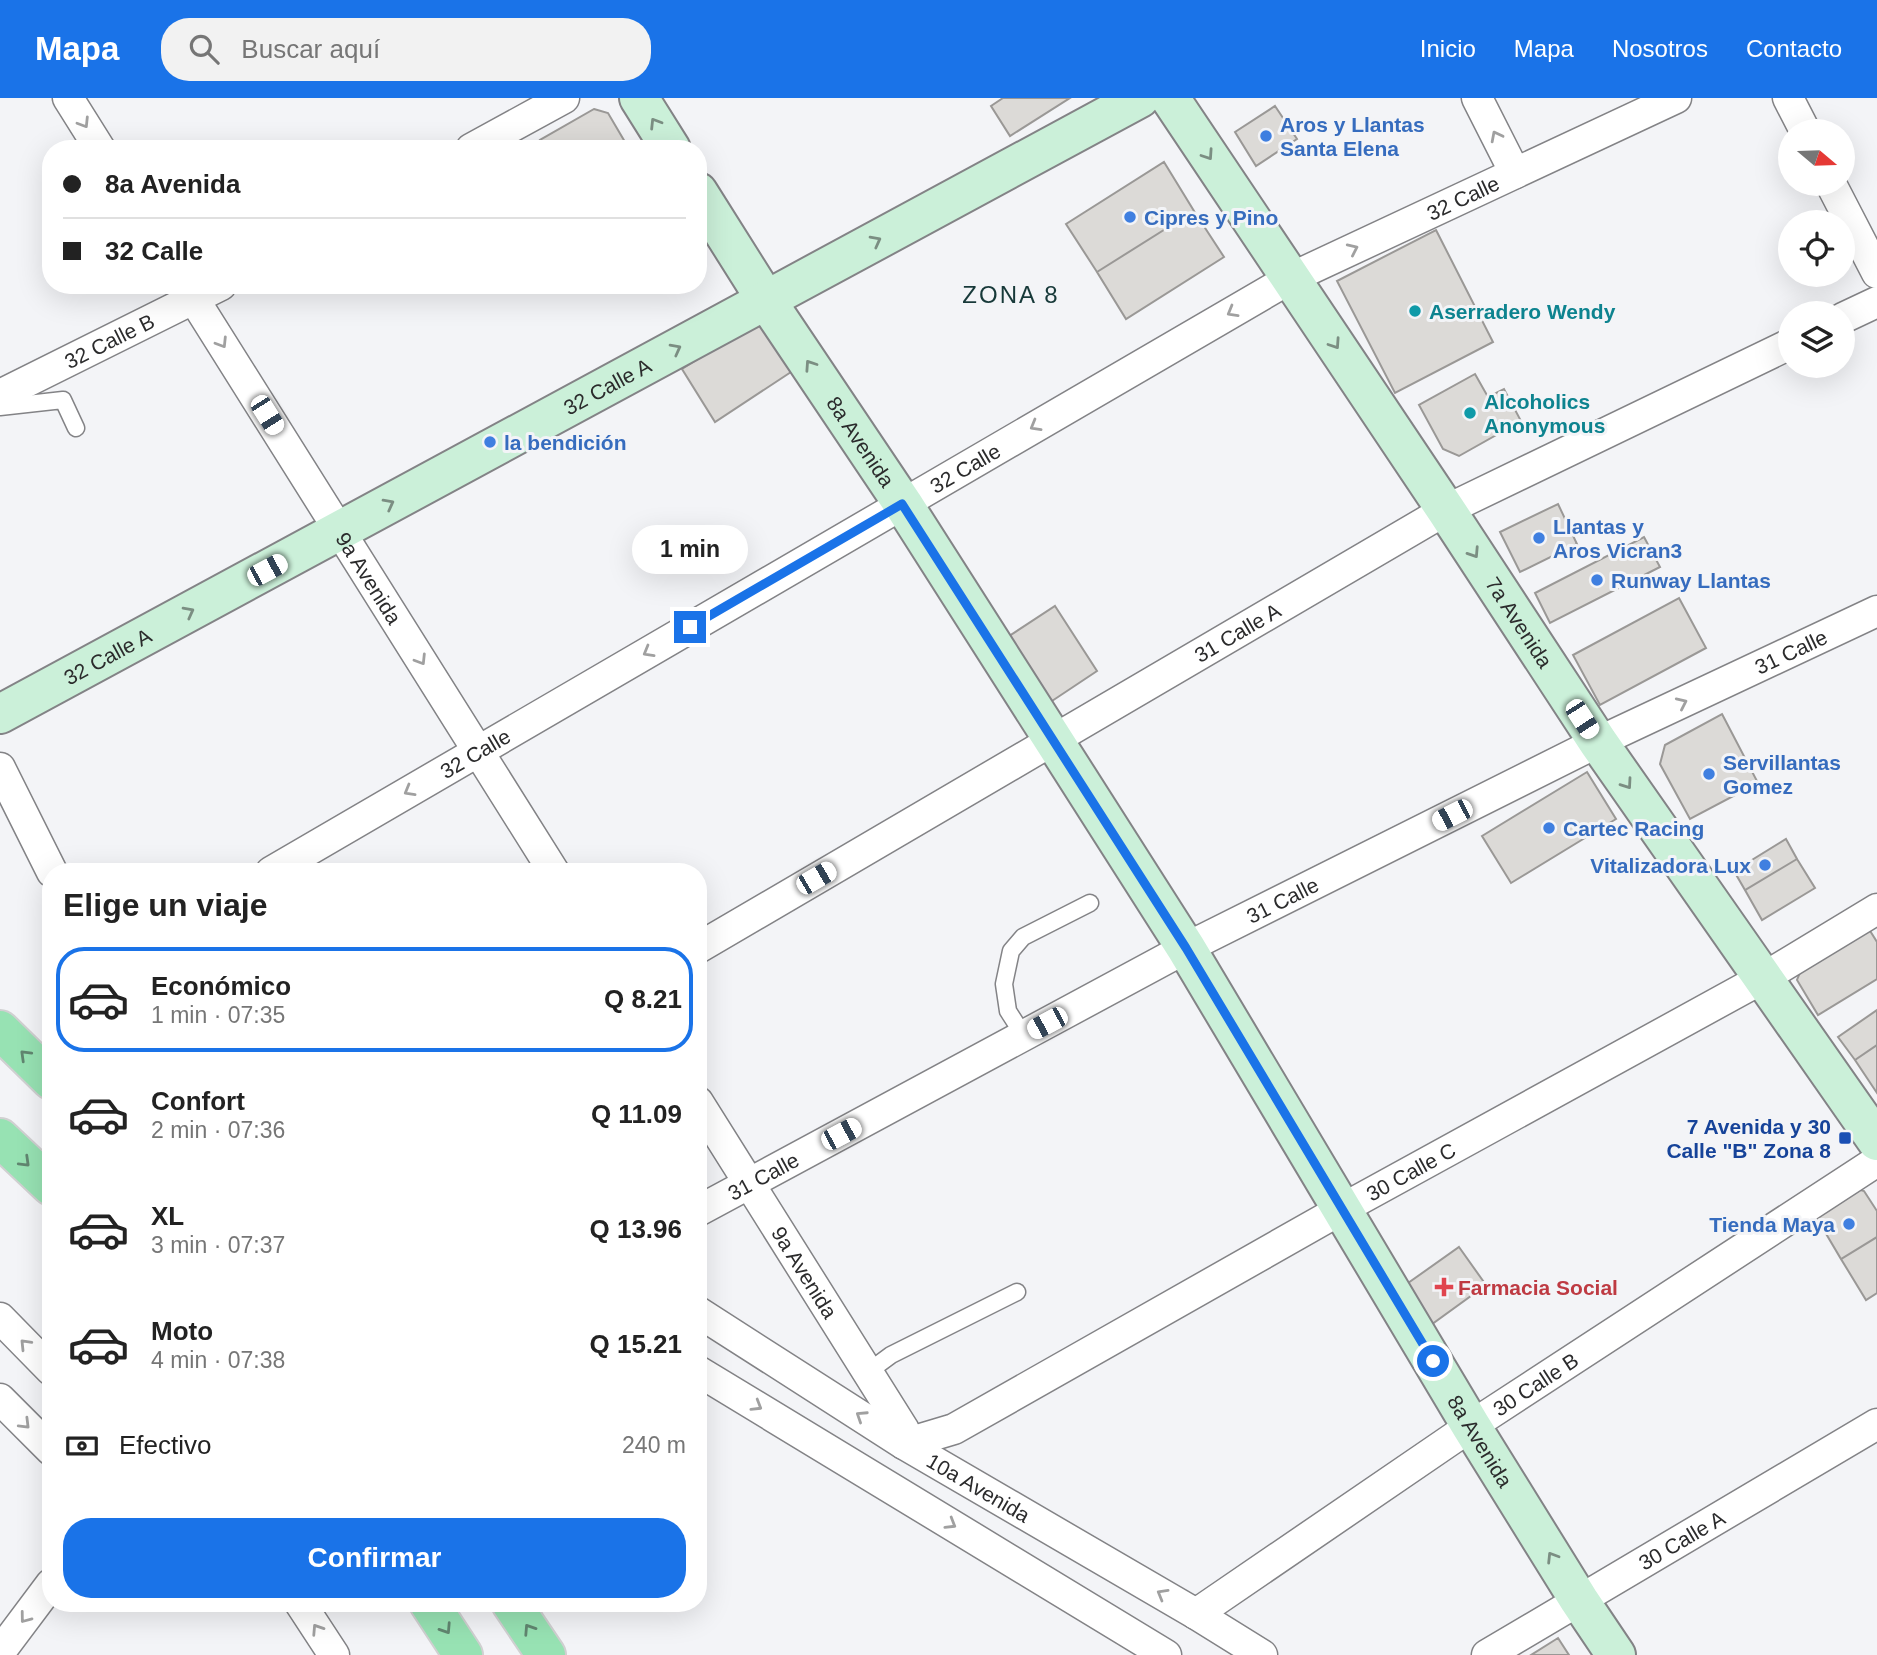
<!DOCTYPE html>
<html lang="es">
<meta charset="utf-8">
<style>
body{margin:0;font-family:Helvetica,sans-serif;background:#f2f2f2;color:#222;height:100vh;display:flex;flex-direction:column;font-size:26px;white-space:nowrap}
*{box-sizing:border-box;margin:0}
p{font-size:23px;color:#767676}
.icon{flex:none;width:38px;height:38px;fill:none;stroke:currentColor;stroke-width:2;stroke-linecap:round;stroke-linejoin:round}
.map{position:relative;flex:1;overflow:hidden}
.side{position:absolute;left:42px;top:765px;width:665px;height:749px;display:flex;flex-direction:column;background:#fff;border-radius:28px;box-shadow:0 7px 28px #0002}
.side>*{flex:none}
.guide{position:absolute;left:42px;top:42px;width:665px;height:154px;border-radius:28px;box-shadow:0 7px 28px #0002;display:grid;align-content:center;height:154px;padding:0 21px;background:#fff}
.needle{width:46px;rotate:109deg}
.tools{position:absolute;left:1778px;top:21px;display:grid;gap:14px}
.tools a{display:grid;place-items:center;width:77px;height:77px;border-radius:50%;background:#fff;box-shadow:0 7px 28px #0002;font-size:35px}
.end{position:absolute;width:32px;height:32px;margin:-16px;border:9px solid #1a73e8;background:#fff;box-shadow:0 0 0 4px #fff}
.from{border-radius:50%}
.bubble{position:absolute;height:49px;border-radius:24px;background:#fff;box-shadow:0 7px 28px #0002;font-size:23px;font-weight:600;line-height:49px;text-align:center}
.car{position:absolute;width:21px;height:42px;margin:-21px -10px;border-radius:9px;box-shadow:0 0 5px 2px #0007;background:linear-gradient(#fff 24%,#345 0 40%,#fff 0 76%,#345 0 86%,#fff 0)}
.guide b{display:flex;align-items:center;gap:24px;height:66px;font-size:26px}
.guide b+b{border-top:2px solid #e0e0e0}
.guide i{width:18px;height:18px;background:#222}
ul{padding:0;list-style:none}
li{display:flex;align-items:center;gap:21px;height:105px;margin:0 14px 10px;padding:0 7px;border:4px solid transparent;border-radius:28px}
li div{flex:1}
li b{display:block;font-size:26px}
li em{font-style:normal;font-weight:600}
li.current{border-color:#1a73e8}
li>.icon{width:63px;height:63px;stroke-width:1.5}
h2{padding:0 21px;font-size:32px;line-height:84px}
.pay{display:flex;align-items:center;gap:18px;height:77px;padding:0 21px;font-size:26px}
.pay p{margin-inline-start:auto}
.button{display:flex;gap:14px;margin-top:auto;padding:14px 21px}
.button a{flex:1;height:80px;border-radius:28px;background:#1a73e8;color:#fff;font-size:28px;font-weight:600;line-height:80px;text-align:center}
header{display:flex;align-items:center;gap:42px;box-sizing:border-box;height:98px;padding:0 35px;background:#1a73e8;color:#fff}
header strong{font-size:33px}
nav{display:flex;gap:38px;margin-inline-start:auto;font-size:24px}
.search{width:490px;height:63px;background:#f2f2f2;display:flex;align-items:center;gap:18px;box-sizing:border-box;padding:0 24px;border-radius:28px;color:#767676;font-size:26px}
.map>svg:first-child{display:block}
.building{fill:#dcdad7;stroke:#9a9896;stroke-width:2}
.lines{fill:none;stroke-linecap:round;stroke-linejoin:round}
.lane-casing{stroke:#838386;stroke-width:19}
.street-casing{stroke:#838386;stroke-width:33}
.secondary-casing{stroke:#838386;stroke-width:42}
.primary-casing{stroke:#d0d0d1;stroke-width:42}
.lane{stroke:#fff;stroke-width:16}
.street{stroke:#fff;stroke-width:30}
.secondary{stroke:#cbf0d9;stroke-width:38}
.primary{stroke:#97e2b3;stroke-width:38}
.oneway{stroke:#a0a0a0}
.oneway2{stroke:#7b8e82}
.oneway3{stroke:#618670}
.route{stroke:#1a73e8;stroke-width:9}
.shop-dot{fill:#3f7fe0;stroke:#f3f4f7;stroke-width:2.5}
.culture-dot{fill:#0f9aa8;stroke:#f3f4f7;stroke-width:2.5}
.transit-dot{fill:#1a4fb4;stroke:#f3f4f7;stroke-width:2.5}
.health-dot{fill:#e0444e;stroke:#f3f4f7;stroke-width:2.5}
.labels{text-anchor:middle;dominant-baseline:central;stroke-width:6;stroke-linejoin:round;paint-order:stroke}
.shop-label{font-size:21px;font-weight:bold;fill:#366cbe;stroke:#f3f4f7;text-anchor:start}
.street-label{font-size:21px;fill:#2b2b2c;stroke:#f3f4f7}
.culture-label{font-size:21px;font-weight:bold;fill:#0d838f;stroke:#f3f4f7;text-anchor:start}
.transit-label{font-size:21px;font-weight:bold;fill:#164399;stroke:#f3f4f7;text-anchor:end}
.health-label{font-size:21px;font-weight:bold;fill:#be3a42;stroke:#f3f4f7;text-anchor:start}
.quarter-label{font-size:24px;letter-spacing:2px;fill:#173939;stroke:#f3f4f7}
</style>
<header>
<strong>Mapa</strong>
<div class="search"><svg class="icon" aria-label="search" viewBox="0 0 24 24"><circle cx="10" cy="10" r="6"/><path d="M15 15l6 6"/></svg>Buscar aquí</div>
<nav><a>Inicio</a><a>Mapa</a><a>Nosotros</a><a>Contacto</a></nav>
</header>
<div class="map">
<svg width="1877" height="1557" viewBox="0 0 1877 1557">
<rect width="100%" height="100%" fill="#f3f4f7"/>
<path class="building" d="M1003,0H1070L1010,38L991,8Z
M1275,8L1297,41L1256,68L1235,34Z
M594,11L608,15L625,44L614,51H545L540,42Z
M1164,64L1194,113L1097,174L1066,126Z
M1194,113L1224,159L1126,221L1097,174Z
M1436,132L1493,244L1395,295L1337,183Z
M759,223L791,274L715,324L682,271Z
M1475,276L1488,299L1504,291L1521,323L1459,358L1443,351L1419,307Z
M1558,406L1577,446L1520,474L1500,434Z
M1644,439L1660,469L1550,525L1535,495Z
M1679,500L1706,550L1600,607L1573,557Z
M1055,508L1097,573L1052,603L1039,598L1003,542Z
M1722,616L1758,685L1690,721L1660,666L1665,647Z
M1587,674L1616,721L1511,785L1482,738Z
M1786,741L1797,761L1745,792L1734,773Z
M1797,761L1815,790L1762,822L1745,792Z
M1867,828L1877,844V881L1818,917L1797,882L1803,867Z
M1877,912V947L1855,962L1838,939Z
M1877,947V995L1855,962Z
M1850,1089L1864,1093L1877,1113V1139L1841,1161L1812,1112Z
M1877,1139V1195L1866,1202L1841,1161Z
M1459,1149L1486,1187L1428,1229L1401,1190Z
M1558,1540L1569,1557H1531Z"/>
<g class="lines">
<defs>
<path id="lane" d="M0,309L63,302L76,330
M1024,938L1008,913L1004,886L1011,853L1023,839L1090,805
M868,1274L891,1257L1017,1194"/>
<g id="street">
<path d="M68,0L100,51"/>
<path d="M1477,0L1515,75"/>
<path d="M1788,0L1805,33"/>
<path d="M471,51L564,0"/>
<path d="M1831,86L1877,175"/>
<path id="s1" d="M185,187L554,774"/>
<path d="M1843,220L1877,204"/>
<path id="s2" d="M0,297L221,187"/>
<path d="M0,670L52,774"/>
<path id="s3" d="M271,774L1291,180L1676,0"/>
<path id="s4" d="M698,850L1446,412L1790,246"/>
<path id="s5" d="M698,1004L904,1332V1346L954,1331L1342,1111L1763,880L1877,811"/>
<path id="s6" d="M698,1113L1186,850L1598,644L1877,513"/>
<path id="s7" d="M698,1214L904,1346L1196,1516L1262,1557"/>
<path d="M0,1220L51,1272"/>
<path d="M698,1273L1166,1557"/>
<path d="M0,1301L51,1352"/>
<path d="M300,1505L334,1557"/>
<path id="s8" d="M1196,1516L1471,1328L1877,1063"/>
<path d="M0,1554L51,1486"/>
<path id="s9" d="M1487,1557L1877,1326"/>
</g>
<g id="secondary">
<path d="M639,0L671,51"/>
<path id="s10" d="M1170,0L1446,412L1598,644L1877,1043"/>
<path id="s11" d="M698,94L766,202L903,406L1186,850L1471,1328L1579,1502L1616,1557"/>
<path id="s12" d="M0,616L1140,0"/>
</g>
<path id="primary" d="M0,932L51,982
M0,1040L51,1088
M429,1505L463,1557
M511,1505L546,1557"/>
</defs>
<use href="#lane" class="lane-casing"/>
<use href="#street" class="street-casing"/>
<use href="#secondary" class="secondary-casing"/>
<use href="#primary" class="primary-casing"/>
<use href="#lane" class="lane"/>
<use href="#street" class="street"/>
<use href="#secondary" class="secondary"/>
<use href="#primary" class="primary"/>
</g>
<defs><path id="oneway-chevron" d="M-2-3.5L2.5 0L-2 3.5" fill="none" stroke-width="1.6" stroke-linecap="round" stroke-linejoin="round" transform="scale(1.75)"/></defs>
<g class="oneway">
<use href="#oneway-chevron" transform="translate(84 25) rotate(58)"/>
<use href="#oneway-chevron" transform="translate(1496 38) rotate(-117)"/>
<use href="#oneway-chevron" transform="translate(1353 151) rotate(-25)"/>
<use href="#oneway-chevron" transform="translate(1232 214) rotate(150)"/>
<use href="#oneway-chevron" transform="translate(222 245) rotate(58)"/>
<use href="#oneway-chevron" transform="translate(1035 328) rotate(150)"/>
<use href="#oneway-chevron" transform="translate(648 554) rotate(150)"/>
<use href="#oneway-chevron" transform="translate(421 562) rotate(58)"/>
<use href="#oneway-chevron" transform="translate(1682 605) rotate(-25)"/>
<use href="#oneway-chevron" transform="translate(409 693) rotate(150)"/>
<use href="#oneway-chevron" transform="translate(25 1246) rotate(-134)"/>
<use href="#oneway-chevron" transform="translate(757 1308) rotate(31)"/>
<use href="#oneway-chevron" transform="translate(861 1318) rotate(-147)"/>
<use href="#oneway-chevron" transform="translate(25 1326) rotate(45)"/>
<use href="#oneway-chevron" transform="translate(951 1426) rotate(31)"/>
<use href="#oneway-chevron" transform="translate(1162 1496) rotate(-150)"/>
<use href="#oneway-chevron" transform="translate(25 1520) rotate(127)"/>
<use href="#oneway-chevron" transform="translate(317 1531) rotate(-123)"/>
</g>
<g class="oneway2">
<use href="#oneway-chevron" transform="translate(655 25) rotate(-122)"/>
<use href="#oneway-chevron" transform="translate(1208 57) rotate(56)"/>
<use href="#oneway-chevron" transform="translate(876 143) rotate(-28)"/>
<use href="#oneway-chevron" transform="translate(1335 246) rotate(56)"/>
<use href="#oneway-chevron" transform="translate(676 251) rotate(-28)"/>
<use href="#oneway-chevron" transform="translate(810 267) rotate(-124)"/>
<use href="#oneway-chevron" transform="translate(389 406) rotate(-28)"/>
<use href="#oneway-chevron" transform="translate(1474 455) rotate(57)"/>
<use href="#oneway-chevron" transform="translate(189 514) rotate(-28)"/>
<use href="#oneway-chevron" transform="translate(1627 686) rotate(55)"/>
<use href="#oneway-chevron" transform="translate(1552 1459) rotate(-122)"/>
</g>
<g class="oneway3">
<use href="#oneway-chevron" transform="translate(25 957) rotate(-136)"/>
<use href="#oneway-chevron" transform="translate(25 1064) rotate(44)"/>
<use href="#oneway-chevron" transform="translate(446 1531) rotate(57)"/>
<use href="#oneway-chevron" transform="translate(529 1531) rotate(-123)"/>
</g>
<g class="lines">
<path class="route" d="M690,529L902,406L1186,850L1433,1263"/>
</g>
<g class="shop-dot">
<circle cx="1266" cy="38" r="7"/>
<circle cx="1130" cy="119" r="7"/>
<circle cx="490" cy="344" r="7"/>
<circle cx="1539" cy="440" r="7"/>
<circle cx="1597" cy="482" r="7"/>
<circle cx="1709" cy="676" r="7"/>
<circle cx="1549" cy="730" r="7"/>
<circle cx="1765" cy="767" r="7"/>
<circle cx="1849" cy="1126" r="7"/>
</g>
<g class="culture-dot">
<circle cx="1415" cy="213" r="7"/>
<circle cx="1470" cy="315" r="7"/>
</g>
<rect class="transit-dot" x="1838" y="1033" width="14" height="14" rx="3.5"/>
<path class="health-dot" d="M1440.5 1178.5h7v7h7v7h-7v7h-7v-7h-7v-7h7z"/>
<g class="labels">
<g class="shop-label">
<text x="1280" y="26">Aros y Llantas<tspan x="1280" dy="24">Santa Elena</tspan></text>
<text x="1144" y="119">Cipres y Pino</text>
<text x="504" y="344">la bendición</text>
<text x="1553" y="428">Llantas y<tspan x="1553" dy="24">Aros Vicran3</tspan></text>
<text x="1611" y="482">Runway Llantas</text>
<text x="1723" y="664">Servillantas<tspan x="1723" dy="24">Gomez</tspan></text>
<text x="1563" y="730">Cartec Racing</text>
<text x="1751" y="767" text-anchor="end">Vitalizadora Lux</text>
<text x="1835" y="1126" text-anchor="end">Tienda Maya</text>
</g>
<g class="street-label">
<text stroke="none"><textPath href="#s3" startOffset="1370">32 Calle</textPath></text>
<text stroke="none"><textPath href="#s2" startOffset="122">32 Calle B</textPath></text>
<text stroke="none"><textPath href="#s12" startOffset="690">32 Calle A</textPath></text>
<text stroke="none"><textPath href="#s11" startOffset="298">8a Avenida</textPath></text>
<text stroke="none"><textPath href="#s3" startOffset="803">32 Calle</textPath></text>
<text stroke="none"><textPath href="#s1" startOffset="346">9a Avenida</textPath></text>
<text stroke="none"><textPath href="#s10" startOffset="630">7a Avenida</textPath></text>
<text stroke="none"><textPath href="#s4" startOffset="625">31 Calle A</textPath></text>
<text stroke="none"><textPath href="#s6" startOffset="1228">31 Calle</textPath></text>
<text stroke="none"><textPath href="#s12" startOffset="122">32 Calle A</textPath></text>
<text stroke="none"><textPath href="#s3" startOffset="236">32 Calle</textPath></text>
<text stroke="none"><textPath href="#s6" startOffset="662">31 Calle</textPath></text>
<text stroke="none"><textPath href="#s5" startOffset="978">30 Calle C</textPath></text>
<text stroke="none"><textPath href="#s6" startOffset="74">31 Calle</textPath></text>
<text stroke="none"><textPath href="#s5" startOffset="201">9a Avenida</textPath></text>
<text stroke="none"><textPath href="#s8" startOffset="410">30 Calle B</textPath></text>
<text stroke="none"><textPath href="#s11" startOffset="1474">8a Avenida</textPath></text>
<text stroke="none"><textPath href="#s7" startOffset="331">10a Avenida</textPath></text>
<text stroke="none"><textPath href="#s9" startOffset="226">30 Calle A</textPath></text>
</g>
<g class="culture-label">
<text x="1429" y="213">Aserradero Wendy</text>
<text x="1484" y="303">Alcoholics<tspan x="1484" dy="24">Anonymous</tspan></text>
</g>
<g class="transit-label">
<text x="1831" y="1028">7 Avenida y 30<tspan x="1831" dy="24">Calle "B" Zona 8</tspan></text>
</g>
<g class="health-label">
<text x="1458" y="1189">Farmacia Social</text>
</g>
<g class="quarter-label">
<text x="1011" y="196">ZONA 8</text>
</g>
</g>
</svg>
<div class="tools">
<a><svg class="needle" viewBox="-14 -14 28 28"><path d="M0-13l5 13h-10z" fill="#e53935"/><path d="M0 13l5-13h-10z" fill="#767676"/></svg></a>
<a><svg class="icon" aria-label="locate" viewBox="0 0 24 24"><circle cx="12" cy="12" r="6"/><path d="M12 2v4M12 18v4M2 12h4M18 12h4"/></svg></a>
<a><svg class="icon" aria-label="layers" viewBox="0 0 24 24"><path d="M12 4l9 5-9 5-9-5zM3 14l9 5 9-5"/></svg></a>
</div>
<i class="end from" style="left:1433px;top:1263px"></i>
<i class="end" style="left:690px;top:529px"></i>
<div class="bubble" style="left:632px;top:427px;width:116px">1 min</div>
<i class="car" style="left:267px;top:317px;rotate:148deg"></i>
<i class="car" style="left:267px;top:472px;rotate:62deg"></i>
<i class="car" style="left:1582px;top:621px;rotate:147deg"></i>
<i class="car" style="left:1452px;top:717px;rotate:243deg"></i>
<i class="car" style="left:816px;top:780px;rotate:60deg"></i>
<i class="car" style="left:1047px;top:925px;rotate:242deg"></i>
<i class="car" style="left:841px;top:1036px;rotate:62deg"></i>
<div class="guide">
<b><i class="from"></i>8a Avenida</b>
<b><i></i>32 Calle</b>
</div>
<section class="side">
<h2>Elige un viaje</h2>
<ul>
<li class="current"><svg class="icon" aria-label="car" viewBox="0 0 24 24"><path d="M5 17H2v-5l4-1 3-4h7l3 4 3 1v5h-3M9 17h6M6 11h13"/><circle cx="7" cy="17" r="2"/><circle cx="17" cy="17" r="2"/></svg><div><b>Económico</b><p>1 min · 07:35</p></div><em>Q 8.21</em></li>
<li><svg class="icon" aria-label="car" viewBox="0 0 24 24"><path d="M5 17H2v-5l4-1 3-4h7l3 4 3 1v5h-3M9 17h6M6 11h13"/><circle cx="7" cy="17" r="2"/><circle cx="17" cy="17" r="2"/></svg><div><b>Confort</b><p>2 min · 07:36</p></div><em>Q 11.09</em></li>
<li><svg class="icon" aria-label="car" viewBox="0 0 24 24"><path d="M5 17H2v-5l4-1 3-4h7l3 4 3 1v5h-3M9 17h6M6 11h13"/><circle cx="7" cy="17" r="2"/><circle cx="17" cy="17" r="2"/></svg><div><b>XL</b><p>3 min · 07:37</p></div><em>Q 13.96</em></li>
<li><svg class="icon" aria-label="car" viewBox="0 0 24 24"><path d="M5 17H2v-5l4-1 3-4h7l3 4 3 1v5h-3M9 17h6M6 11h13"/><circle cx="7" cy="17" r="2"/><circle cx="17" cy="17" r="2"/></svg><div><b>Moto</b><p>4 min · 07:38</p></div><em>Q 15.21</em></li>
</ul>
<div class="pay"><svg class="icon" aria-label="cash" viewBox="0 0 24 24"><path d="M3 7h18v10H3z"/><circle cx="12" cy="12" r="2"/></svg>Efectivo<p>240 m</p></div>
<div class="button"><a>Confirmar</a></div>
</section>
</div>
